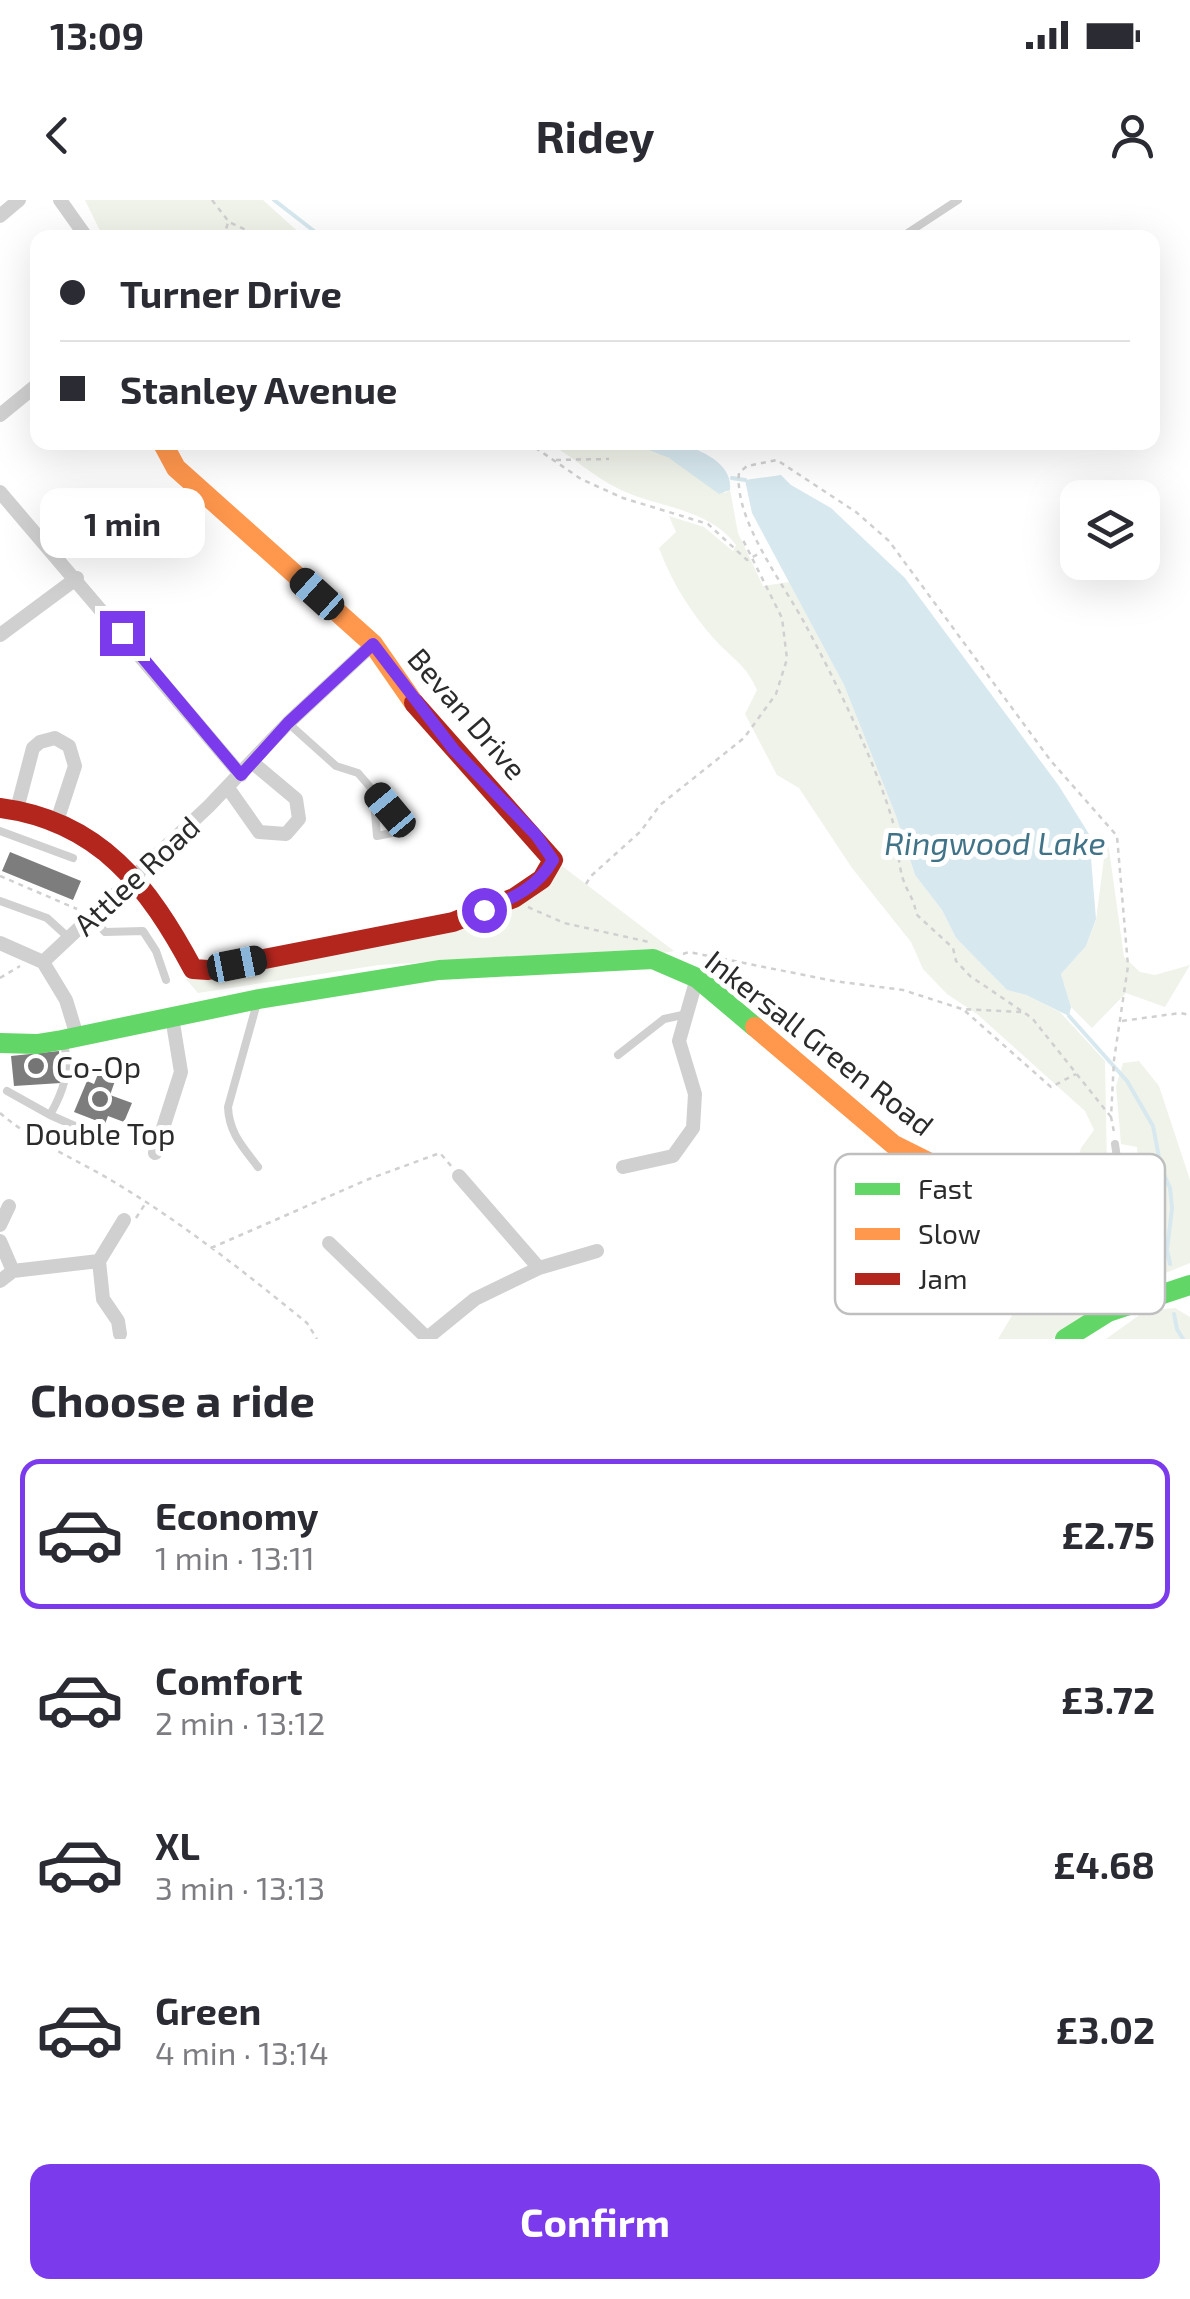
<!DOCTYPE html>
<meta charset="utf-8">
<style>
body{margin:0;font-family:"Exo 2",sans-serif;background:#f2f2f3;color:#2b2b33;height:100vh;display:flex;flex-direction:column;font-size:38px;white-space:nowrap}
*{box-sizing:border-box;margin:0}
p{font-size:32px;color:#7c7c81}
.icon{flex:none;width:55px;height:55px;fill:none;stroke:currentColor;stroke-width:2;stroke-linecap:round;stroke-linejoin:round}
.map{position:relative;height:1139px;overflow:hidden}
.side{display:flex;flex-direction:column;background:#fff;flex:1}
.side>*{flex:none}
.top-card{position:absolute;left:30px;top:30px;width:1130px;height:220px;border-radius:20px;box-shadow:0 10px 40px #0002;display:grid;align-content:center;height:220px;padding:0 30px;background:#fff}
.buttons{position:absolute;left:1060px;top:280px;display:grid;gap:20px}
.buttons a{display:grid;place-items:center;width:100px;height:100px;border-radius:20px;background:#fff;box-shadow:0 10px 40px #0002;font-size:50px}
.end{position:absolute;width:45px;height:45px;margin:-22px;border:12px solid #7c3aed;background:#fff;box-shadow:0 0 0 5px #fff}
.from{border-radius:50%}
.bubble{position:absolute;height:70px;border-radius:20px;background:#fff;box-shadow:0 10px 40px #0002;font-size:32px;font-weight:700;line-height:70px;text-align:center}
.car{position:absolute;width:30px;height:60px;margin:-30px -15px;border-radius:12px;box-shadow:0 0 8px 2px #0007;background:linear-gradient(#222 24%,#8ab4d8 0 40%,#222 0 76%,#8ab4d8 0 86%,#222 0)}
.top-card b{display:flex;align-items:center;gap:35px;height:95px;font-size:38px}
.top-card b+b{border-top:2px solid #e1e1e2}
.top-card i{width:25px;height:25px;background:#2b2b33}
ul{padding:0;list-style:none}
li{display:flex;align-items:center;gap:30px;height:150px;margin:0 20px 15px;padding:0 10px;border:5px solid transparent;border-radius:20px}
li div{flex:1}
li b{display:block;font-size:38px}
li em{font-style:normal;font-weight:700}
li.on{border-color:#7c3aed}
li>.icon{width:90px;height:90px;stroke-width:1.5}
h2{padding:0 30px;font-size:45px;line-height:120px}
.action{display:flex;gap:20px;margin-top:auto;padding:20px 30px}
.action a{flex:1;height:115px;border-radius:20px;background:#7c3aed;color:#fff;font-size:40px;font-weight:700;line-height:115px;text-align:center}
.status{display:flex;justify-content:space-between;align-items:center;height:70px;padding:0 50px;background:#fff;direction:ltr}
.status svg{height:28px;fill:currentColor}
header{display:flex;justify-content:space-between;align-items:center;height:130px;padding:0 30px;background:#fff;font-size:45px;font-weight:700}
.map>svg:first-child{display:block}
.green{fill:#f0f3ea}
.water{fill:#d7e8ef}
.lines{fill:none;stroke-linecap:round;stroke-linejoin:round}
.stream{stroke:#d7e8ef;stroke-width:4}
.building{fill:#7d7d7d}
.path{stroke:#d0d0d0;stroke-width:2.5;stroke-dasharray:5 5;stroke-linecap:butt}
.lane{stroke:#d0d0d0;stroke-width:8}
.street{stroke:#d0d0d0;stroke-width:14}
.fast{stroke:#63d668;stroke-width:20}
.slow{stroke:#ff974d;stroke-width:20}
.jam{stroke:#b3261e;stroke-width:20}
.route{stroke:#7c3aed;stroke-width:12}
.poi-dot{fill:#757575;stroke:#fff;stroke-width:4}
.labels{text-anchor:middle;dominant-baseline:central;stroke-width:10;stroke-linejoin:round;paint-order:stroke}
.street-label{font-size:30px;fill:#2b2b2b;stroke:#fff}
.poi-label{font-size:30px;fill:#2b2b2b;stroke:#fff;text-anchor:start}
.water-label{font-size:32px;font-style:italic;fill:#407387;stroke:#fff}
.key{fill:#fff;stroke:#bfbfbf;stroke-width:2.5}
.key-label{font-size:28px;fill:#2b2b2b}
</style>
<div class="status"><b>13:09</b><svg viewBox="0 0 49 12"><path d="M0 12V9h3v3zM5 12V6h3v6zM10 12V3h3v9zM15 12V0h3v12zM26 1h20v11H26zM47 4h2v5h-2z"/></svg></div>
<header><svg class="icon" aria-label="back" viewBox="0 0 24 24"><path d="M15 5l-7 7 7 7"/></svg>Ridey<svg class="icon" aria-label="person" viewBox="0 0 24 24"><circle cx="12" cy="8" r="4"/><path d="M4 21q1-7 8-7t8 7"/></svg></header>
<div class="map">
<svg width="1190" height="1139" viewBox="0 0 1190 1139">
<rect width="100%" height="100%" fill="#fff"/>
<path class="green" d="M85,0H263L304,37H103Z
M548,243C587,243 629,237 665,256C686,267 701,282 725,293L730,290L738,333L763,386L789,382L844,485L896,616L915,675L942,710L956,738L1007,790L1026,795L1060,812L1105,861L1107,968L1115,1031L1102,1035L1064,1006L1070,988L1088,986L1087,973L1076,964L1081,948L1094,930L1085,911L977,814L947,794L923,769L911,742L852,668L799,588L777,575L745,514L757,490C746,465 735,461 717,442C692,415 672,383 659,348L676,332L669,316L704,327L733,351L736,345C707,307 660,309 619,289C593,277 573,256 548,243Z
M1107,635L1124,757L1140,772L1155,775L1190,765L1165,807L1126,793L1092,828L1071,807L1061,774L1086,746L1096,720Z
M562,666L674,751L664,753L647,749L379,765L198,793L186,779L456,727L549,684Z
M1139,861L1159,886L1190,980V1063L1163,1074L1137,1046L1135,1037L1144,1028L1137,947L1121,944L1116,886L1123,863Z
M892,977L962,996H979L1065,1027L1107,1075L1104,1102L1052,1139H998L1035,1077L979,1043L860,995L871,983Z
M1175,1108L1190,1117V1139H1106L1145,1111Z"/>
<path class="water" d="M632,243C645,242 668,239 681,244C703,251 733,264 730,290L719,294L669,258Z
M781,275L791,285L831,308L905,378L1059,586L1089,634L1096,719L1086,746L1061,774L1071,807L1069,816L1026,795L1007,790L956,738L942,710L915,675L896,616L844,485L752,313L745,280Z"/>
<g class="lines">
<path class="stream" d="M274,0L323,38
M789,248L791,242
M732,278L745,280
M1069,816L1127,881L1153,926L1161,968L1170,988L1172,1008L1167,1050L1170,1064
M1174,1114L1177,1129L1183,1139"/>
</g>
<path class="building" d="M10,652L81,681L73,700L2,671Z
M59,851L61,883L14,886L11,856Z
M98,874L115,881L110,895L132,903L124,922L108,916L105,924L74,912L87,881L94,884Z"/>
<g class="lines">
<path class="path" d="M212,0L229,22L263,38
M223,38L228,23
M527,242L581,279L623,298L708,324L747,360L762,352
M556,260L609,259
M0,676L77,709
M586,684L591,676L641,631L660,605L744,538L776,494L787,459L782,418L743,340
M528,707L564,723L649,742
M683,754L689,752L834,781L903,790L962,809L1023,812
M0,778L20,766
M965,811L1051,887L1076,874
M1122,821L1180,813L1190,815
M0,913C36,944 79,960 119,985C185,1025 247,1074 307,1123L317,1139
M1111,917L1032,818L970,776L956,761L953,748L916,714C915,700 907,692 903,679C897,660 898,639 892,619C874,559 835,480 805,424C783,383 734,320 739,273L747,266L777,260L856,312L889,341L1051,561L1117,636L1128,766L1114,860L1111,917L1114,932
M136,1018L145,1004
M211,1048L369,979L440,953L452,967"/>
<path class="lane" d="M900,38L958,0
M288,523L336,566L358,573L407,630L377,636L373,590
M0,631L73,658
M0,701L47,718L69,738
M91,716L105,732L143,731L156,751L166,780
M257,803L228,907C229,933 243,947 258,967
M618,855L664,819L687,814
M7,891L50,915C63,892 71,870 64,844
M50,915L109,941
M1115,944L1130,1049L1129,1068"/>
<path class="street" d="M60,0L87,38
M0,16L19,0
M0,215L38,184
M0,292L241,575
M0,435L77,378
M228,588L259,632L286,634L299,619L296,599L253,563
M17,609L33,548L40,542L55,538L69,546L75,566L56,624
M0,743L43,762L66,800L77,836
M43,762L209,606L288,523L373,444
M155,953L181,872L172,817
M623,967L673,956L693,928L695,894L679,841L697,778
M459,976L539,1068
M0,1025L9,1006
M0,1041L13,1071
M329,1043L427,1138
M99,1061L124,1020
M0,1081L13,1071L99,1061L103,1099L118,1121L120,1134
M426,1139L475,1099L539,1068L597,1051"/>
<path class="fast" d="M0,843L37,844L62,840L259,799L439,770L653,759L697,778L755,827
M1065,1139L1108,1112L1190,1085"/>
<path class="slow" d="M162,242L176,268L373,444L414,503
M755,827L894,945L974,985L1049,1011L1078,1027L1102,1046L1150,1097"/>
<path class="jam" d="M0,608C100,621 149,687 193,769L208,770L453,722L514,698L542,679L553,660L414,503"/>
</g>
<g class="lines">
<path class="route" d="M122,433L241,575L288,523L373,444L454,550L536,635L553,660C537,688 513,698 484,710"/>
</g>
<g class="poi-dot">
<circle cx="36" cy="866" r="10"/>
<circle cx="100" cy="899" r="10"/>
</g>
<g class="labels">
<g class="street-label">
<text transform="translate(468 513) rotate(49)">Bevan Drive</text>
<text transform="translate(136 675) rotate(-43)">Attlee Road</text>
<text transform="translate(820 842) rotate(38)">Inkersall Green Road</text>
</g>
<g class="poi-label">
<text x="56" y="866">Co-Op</text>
<text x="100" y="933" text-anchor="middle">Double Top</text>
</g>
<g class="water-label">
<text x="995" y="642">Ringwood Lake</text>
</g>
</g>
<rect x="835" y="954" width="330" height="160" rx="15" class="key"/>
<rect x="855" y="983" width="45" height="12" fill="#63d668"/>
<rect x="855" y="1028" width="45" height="12" fill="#ff974d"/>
<rect x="855" y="1073" width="45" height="12" fill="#b3261e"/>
<g class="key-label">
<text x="918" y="999">Fast</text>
<text x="918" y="1044">Slow</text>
<text x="918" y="1089">Jam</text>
</g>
</svg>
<div class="buttons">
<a><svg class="icon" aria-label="layers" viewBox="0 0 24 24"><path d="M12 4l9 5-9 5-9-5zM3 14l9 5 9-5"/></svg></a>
</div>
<i class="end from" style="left:484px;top:710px"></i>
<i class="end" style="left:122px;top:433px"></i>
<div class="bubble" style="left:40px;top:288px;width:165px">1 min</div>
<i class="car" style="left:317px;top:394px;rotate:312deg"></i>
<i class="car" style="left:390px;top:610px;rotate:320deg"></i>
<i class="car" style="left:237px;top:764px;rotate:79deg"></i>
<div class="top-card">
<b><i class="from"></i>Turner Drive</b>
<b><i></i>Stanley Avenue</b>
</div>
</div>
<section class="side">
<h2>Choose a ride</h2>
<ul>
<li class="on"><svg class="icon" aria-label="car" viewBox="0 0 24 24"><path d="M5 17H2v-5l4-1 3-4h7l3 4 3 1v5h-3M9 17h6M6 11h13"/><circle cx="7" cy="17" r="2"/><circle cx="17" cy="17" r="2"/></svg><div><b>Economy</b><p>1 min · 13:11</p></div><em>£2.75</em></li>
<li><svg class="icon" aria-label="car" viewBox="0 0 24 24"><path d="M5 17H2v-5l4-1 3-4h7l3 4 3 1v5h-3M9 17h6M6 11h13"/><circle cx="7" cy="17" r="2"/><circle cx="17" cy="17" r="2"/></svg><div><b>Comfort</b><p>2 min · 13:12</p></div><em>£3.72</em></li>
<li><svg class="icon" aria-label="car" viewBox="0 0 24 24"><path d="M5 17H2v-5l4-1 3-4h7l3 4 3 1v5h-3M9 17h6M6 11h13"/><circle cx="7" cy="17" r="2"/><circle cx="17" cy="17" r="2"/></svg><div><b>XL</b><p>3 min · 13:13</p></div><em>£4.68</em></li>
<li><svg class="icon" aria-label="car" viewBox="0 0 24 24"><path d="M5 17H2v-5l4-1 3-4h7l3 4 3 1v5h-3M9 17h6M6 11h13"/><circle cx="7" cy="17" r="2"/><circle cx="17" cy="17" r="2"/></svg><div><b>Green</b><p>4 min · 13:14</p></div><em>£3.02</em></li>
</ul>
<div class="action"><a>Confirm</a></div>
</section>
